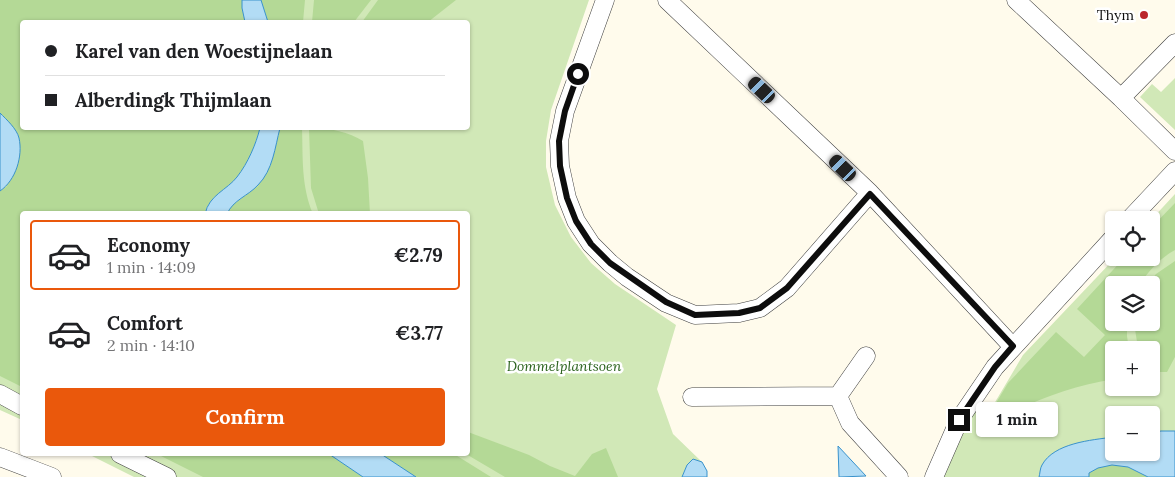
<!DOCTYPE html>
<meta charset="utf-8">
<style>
body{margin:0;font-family:Lora,serif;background:#f6f6f6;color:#202124;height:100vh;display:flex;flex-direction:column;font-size:19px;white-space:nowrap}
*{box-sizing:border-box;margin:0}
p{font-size:16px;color:#757577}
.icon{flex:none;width:28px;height:28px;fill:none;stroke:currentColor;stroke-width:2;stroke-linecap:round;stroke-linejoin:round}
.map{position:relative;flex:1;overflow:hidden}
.panel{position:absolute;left:20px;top:211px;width:450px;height:245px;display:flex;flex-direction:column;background:#fff;border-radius:5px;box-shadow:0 1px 4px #0004}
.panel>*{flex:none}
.banner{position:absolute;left:20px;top:20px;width:450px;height:110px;border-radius:5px;box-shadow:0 1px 4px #0004;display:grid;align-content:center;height:110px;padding:0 25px;background:#fff}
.controls{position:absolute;left:1105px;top:211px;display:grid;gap:10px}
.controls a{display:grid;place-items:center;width:55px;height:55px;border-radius:5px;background:#fff;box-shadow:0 1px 4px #0004;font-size:25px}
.end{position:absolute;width:22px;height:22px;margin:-11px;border:6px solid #0d0d0d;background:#fff;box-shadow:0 0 0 2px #fff}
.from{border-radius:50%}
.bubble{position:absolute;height:35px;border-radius:5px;background:#fff;box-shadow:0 1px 4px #0004;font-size:16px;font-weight:800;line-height:35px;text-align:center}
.car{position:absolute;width:15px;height:30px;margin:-15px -8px;border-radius:6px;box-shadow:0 0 4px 1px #0007;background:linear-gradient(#222 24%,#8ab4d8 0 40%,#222 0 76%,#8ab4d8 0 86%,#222 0)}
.banner b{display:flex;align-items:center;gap:18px;height:48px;font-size:19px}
.banner b+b{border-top:1px solid #e0e0e0}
.banner i{width:12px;height:12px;background:#202124}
ul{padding:9px 0 0;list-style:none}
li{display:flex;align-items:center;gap:15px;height:70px;margin:0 10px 8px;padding:0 15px;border:2px solid transparent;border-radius:5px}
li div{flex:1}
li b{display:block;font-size:19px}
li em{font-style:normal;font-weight:800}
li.on{border-color:#ea580c}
li>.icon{width:45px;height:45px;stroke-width:1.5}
.button{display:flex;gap:10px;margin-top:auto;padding:10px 25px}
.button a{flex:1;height:58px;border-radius:5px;background:#ea580c;color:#fff;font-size:20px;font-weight:800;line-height:58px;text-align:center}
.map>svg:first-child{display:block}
.green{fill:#d1e8b7;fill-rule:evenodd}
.forest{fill:#b4d996}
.water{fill:#b2dcf5;stroke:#3992cc}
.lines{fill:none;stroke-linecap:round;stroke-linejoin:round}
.minor-casing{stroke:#404040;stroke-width:19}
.minor{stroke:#fff;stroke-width:18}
.route{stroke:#0d0d0d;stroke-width:6}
.poi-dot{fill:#bb262e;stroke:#fff;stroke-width:2}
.labels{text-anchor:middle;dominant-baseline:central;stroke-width:5;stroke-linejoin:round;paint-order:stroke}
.poi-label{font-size:14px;fill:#0d0d0d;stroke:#fff;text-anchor:end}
.park-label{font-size:14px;font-style:italic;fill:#2c631e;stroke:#fff}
</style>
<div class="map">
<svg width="1175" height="477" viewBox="0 0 1175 477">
<rect width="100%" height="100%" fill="#fffbec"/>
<path class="green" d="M0,0H589L551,110L546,141V167L555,205L571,237L591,263L615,284L676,325L657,389L673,434L702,462L693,460L687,465L682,477H134L88,454H468V214H22V420L0,410ZM22,22H468V128H22Z
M1175,78V130L1140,97L1152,84L1161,92Z
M1175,194V477H942L966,425L977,409L988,414L1023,355L1115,258H1151V220ZM1114,285H1151V322H1114ZM1114,350H1151V388H1114ZM1114,415H1151V452H1114Z"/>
<path class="forest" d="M0,0H242V8L245,22H22V128H260C256,144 248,163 237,177C227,190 209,195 205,214H22V387L0,376V191L7,186V120L0,113Z
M261,0H305L303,22H268Z
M314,0H371L354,22H312Z
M378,0H456L428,22H362Z
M280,128H302C303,157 301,186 313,214H227L230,207L258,186Z
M309,128C326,127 348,132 363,141L368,178L370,214H319L311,188Z
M1175,203V250C1160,258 1149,271 1139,285H1114V322L1127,323V336L1129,350H1114V379C1078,385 1045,396 1013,412L996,403L1008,383L1056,332L1084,357L1105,335L1077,309L1124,258H1151V228Z
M1175,261V357L1167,372H1156L1151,367V350H1139L1138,348L1134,323L1151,322V285H1147L1156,274Z
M468,432L529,455L550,466L575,476L592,454L606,448L618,477H505L466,454H468Z
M157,454H329L363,477H203Z
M381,454H454L491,477H416Z
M1112,465L1128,467L1148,477H1089V473L1098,467Z"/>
<path class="water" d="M242,0H261L268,22H245L242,8Z
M0,113C6,119 17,129 19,138C23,156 16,180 0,191Z
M260,128H280C275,147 273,170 258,185C248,196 233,200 227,214H205C209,195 227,190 237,177C248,163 256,144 260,128Z
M1161,431H1175V477H1148L1128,467L1112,465L1098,468L1089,473V477H1039C1040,474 1040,468 1042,465C1054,443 1091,440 1114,437V452H1151V433Z
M838,446L866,476L839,477Z
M329,454H381L416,477H363Z
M693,459L702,462L707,471V477H682L687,465Z"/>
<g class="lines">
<defs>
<path id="minor" d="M605,0L565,111L559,141L560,166L567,198L576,221L591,244L610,263L627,277L666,303L695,315L739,313L760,308L787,288L870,193
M667,0L870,193L1013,347
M1016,0L1121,98L1175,151
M1121,98L1175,43
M1129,220L1175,171
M0,394L22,406
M838,396L866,356
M692,397L838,396L850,423L899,477
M120,454L167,477
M0,457L52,477
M934,477L959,420L995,367L1114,237"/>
</defs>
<use href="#minor" class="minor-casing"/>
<use href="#minor" class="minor"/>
</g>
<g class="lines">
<path class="route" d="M578,74L565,111L559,141L560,166L567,198L576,221L591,244L610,263L666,302L695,315L739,313L760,308L787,288L870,194L1013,346L995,367L959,420"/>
</g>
<circle class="poi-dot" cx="1144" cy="15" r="5"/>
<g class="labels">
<g class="poi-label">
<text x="1134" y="15">Thym</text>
</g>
<g class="park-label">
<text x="564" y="366">Dommelplantsoen</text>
</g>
</g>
</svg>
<div class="controls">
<a><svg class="icon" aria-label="locate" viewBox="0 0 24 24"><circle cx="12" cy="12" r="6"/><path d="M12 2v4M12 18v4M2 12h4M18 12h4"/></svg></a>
<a><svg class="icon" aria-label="layers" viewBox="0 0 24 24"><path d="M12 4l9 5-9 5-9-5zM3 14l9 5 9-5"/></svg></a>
<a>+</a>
<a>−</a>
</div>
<i class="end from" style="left:578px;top:74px"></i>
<i class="end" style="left:959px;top:420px"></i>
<div class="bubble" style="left:976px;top:402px;width:82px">1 min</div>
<i class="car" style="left:762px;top:90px;rotate:314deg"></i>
<i class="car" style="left:843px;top:168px;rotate:314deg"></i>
<div class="banner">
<b><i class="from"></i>Karel van den Woestijnelaan</b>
<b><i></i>Alberdingk Thijmlaan</b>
</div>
<section class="panel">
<ul>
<li class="on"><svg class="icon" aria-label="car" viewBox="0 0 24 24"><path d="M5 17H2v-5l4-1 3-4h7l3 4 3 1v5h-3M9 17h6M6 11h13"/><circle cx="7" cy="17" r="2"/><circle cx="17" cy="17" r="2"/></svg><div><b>Economy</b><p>1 min · 14:09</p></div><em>€2.79</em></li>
<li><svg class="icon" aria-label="car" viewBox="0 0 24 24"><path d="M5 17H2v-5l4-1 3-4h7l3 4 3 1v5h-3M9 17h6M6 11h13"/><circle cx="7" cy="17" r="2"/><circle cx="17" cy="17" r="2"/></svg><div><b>Comfort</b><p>2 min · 14:10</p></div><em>€3.77</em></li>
</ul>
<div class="button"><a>Confirm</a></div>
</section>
</div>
